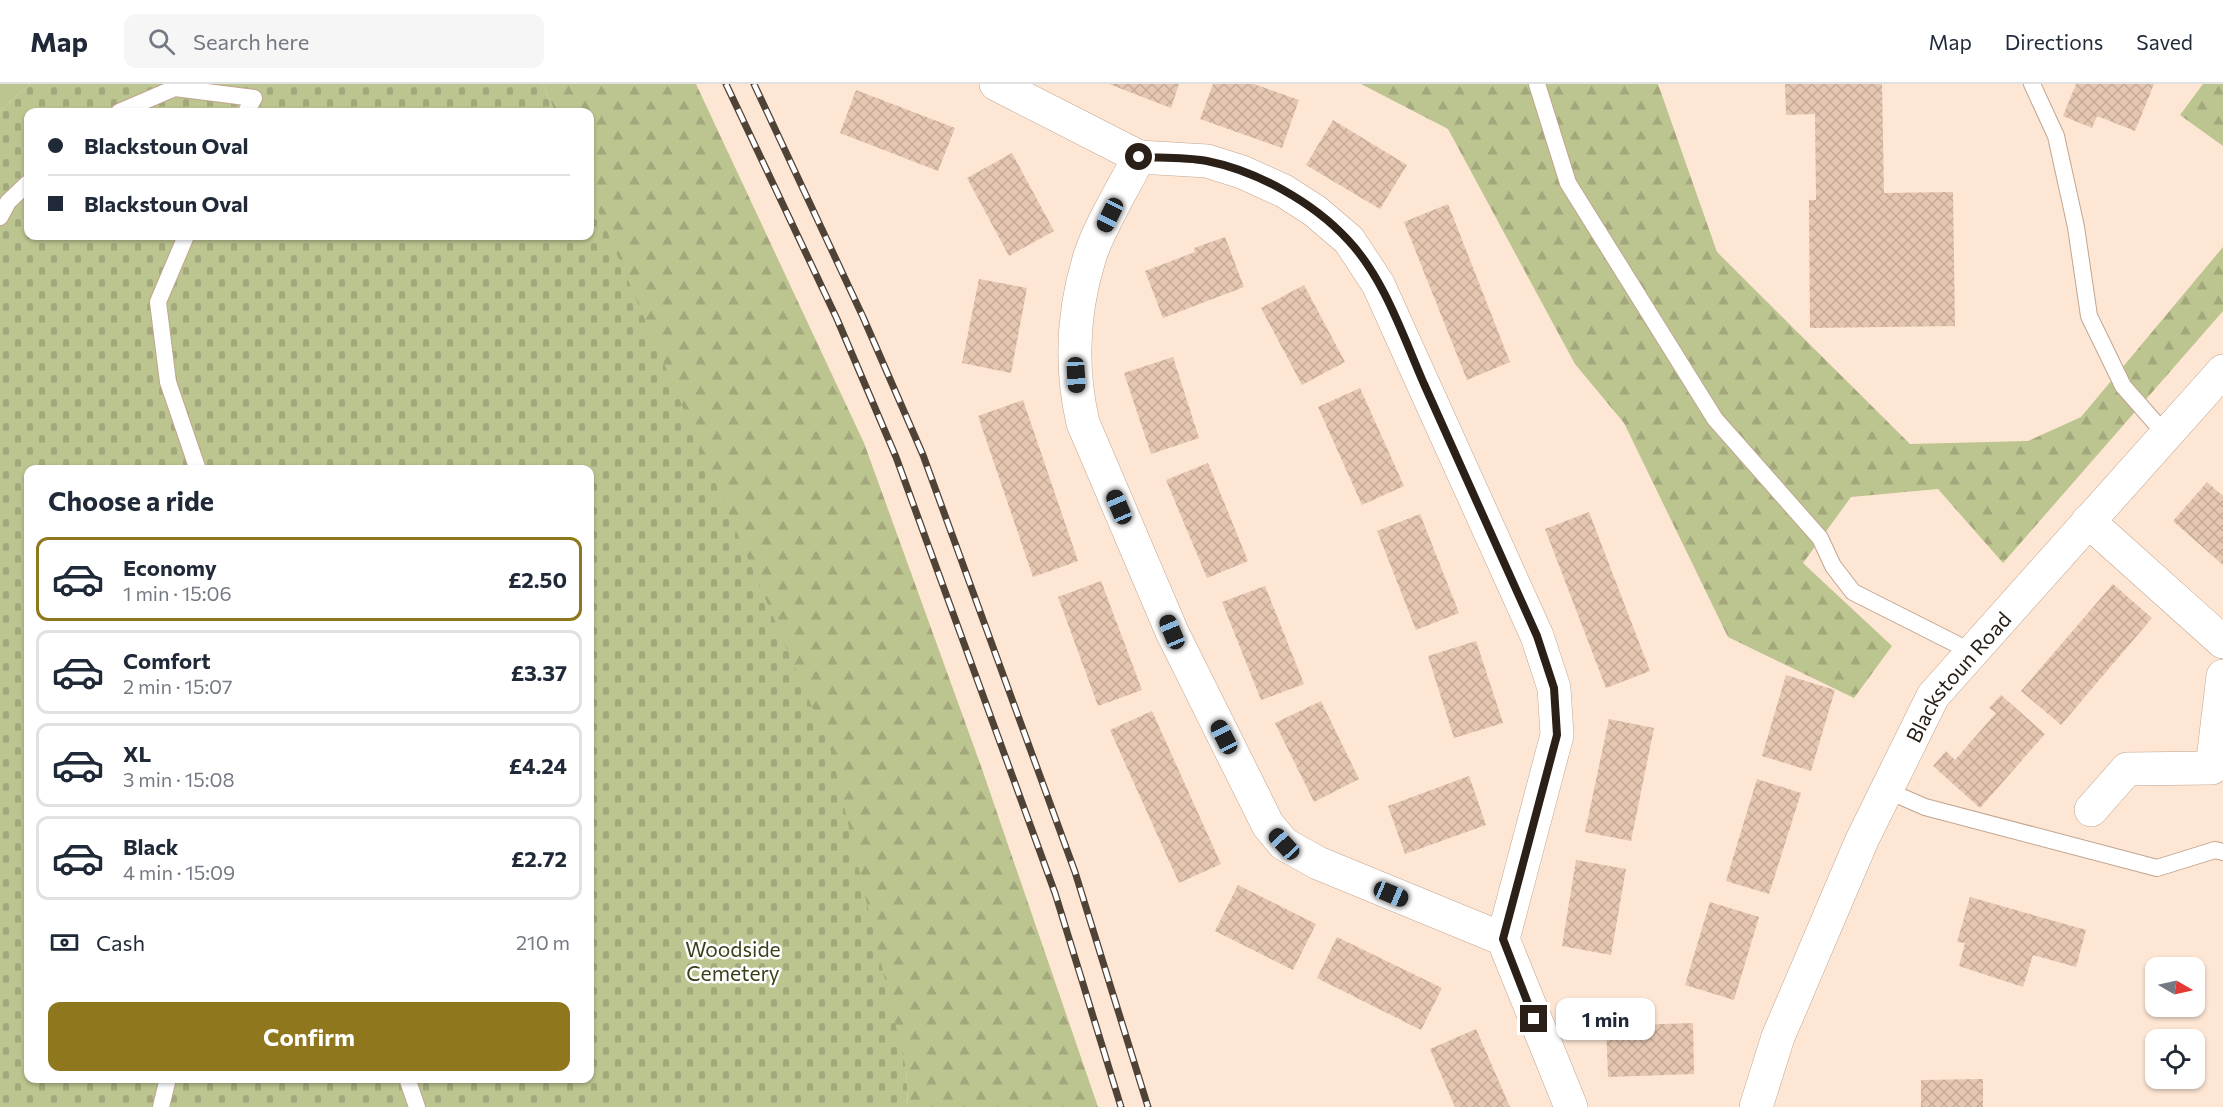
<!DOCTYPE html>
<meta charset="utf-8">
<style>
body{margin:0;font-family:Commissioner,sans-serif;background:#f6f6f7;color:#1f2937;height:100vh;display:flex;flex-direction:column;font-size:22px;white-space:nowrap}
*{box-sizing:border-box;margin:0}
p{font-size:20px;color:#747a83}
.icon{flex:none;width:33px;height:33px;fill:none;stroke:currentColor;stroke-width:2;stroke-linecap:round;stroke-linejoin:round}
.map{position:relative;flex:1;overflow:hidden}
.sheet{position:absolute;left:24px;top:381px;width:570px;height:618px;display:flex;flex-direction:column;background:#fff;border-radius:12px;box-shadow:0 2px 4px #0004}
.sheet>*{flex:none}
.hud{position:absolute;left:24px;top:24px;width:570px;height:132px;border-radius:12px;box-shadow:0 2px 4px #0004;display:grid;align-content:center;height:132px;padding:0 24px;background:#fff}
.needle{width:39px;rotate:99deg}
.controls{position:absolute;left:2145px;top:873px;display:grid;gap:12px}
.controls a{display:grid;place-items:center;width:60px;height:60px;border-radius:12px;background:#fff;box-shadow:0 2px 4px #0004;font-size:30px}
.end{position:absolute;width:27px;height:27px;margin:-14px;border:8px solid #2a2017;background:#fff;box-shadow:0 0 0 3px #fff}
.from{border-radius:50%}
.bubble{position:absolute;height:42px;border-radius:12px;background:#fff;box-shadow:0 2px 4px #0004;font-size:20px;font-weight:700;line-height:42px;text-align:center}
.car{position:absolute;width:18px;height:36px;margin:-18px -9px;border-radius:8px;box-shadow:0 0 4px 2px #0007;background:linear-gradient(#222 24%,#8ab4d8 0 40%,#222 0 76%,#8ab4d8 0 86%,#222 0)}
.hud b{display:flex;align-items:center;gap:21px;height:57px;font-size:22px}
.hud b+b{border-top:2px solid #e0e1e3}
.hud i{width:15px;height:15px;background:#1f2937}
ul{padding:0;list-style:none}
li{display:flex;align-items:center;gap:18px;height:84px;margin:0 12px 9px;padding:0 12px;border:3px solid #e0e1e3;border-radius:12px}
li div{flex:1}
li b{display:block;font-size:22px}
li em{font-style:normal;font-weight:700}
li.on{border-color:#8e771c}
li>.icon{width:54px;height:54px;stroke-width:1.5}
h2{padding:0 24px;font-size:27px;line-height:72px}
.pay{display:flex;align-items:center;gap:15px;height:66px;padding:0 24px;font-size:22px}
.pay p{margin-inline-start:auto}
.primary-button{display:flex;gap:12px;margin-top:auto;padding:12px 24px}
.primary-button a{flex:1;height:69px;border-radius:12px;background:#8e771c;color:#fff;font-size:24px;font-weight:700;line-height:69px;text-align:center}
header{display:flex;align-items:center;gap:36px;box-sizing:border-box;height:84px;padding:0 30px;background:#fff;border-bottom:2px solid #e0e1e3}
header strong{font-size:28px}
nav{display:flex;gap:33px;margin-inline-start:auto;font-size:21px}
.search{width:420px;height:54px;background:#f6f6f7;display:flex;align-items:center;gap:15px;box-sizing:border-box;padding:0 21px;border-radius:12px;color:#747a83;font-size:22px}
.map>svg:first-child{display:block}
.forest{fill:url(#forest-firs)}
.cemetery{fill:url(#cemetery-stones);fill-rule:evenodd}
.park{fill:#bcc48f}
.building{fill:url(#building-cross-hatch)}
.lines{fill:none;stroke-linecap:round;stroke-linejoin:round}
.lane-casing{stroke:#c1a58f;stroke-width:18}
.street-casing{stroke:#c1a58f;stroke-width:34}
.secondary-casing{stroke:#c1a58f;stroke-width:34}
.lane{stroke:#fff;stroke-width:16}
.street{stroke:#fff;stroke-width:33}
.secondary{stroke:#fff;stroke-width:33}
.rail-casing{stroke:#4f4338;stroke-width:7}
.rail{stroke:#fff;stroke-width:4.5;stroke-dasharray:14;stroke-linecap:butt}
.route{stroke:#2a2017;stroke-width:8}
.labels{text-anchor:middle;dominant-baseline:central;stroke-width:5;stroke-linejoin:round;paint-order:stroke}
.street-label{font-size:21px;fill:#2a2017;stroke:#fff}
.park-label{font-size:21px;fill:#3b3f19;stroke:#fff}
</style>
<header>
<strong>Map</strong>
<div class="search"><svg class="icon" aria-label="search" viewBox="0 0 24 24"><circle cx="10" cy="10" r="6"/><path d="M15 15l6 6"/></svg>Search here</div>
<nav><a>Map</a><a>Directions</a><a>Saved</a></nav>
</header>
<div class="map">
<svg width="2223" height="1023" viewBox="0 0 2223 1023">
<defs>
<pattern id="forest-firs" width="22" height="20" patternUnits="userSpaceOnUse" patternTransform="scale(1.5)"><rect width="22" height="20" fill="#bcc48f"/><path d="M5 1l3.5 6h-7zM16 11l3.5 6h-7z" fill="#a2a87b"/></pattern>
<pattern id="cemetery-stones" width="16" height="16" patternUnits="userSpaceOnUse" patternTransform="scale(1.5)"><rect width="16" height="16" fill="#bcc48f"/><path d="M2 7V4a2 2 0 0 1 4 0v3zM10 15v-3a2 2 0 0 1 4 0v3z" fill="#a2a87b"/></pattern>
<pattern id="building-cross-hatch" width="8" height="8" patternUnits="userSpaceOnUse" patternTransform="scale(1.5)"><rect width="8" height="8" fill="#e5c6b1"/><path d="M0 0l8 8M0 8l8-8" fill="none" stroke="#c5aa98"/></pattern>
</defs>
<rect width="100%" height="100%" fill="#fee6d4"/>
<path class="forest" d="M543,0H696L864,359L982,685L1098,1023H908L906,985L590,108V28H555Z
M1361,0H1658L1717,168L1910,360L2028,357L2081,333L2223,163V227L2003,479L1938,405L1851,413L1803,479L1892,562L1854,614L1728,553L1624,339L1575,280L1448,45Z
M2203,0H2223V62L2180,31Z"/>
<path class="cemetery" d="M30,0H543L555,28H28V152H590V108L831,667L906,985L908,1023H0V27ZM28,386H590V994H28Z"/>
<path class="park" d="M0,0H30L0,27Z"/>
<path class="building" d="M1109,0H1179L1171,24Z
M1213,0H1254L1299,16L1282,64L1200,35Z
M1785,0H1882L1884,109L1953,108L1955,242L1810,244L1809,116H1816L1815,30L1786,31Z
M2076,0H2154L2135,47L2097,32L2092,44L2063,32Z
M856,6L955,44L938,87L840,49Z
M1333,36L1407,81L1380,125L1306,81Z
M1012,69L1054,147L1009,172L967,94Z
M1448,120L1510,278L1467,296L1404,138Z
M1225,153L1244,203L1163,234L1145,187L1195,168L1194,164Z
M979,195L1027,204L1011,289L962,279Z
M1304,201L1345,278L1302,301L1261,224Z
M1173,273L1199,354L1151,370L1124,289Z
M1360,304L1404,402L1362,421L1318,323Z
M1023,316L1078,477L1033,493L978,332Z
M1208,379L1248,477L1207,494L1166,396Z
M2207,398L2223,412V481L2173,437Z
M1589,428L1650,587L1606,604L1545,445Z
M1420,430L1459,529L1416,546L1377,447Z
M1101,497L1142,606L1098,622L1058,513Z
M2113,500L2152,534L2061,641L2021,607Z
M1265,502L1304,600L1261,616L1222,518Z
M1476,557L1503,639L1454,654L1428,572Z
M1786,591L1835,606L1811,687L1762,672Z
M2001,611L2045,650L1980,724L1933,682L1946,667L1955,676L1996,629L1989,624Z
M1321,617L1359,695L1314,718L1275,639Z
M1152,627L1221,780L1179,799L1110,646Z
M1609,635L1654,644L1631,757L1585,748Z
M1469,692L1486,741L1405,770L1388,722Z
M1757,695L1801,709L1769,810L1726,797Z
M1576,776L1626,785L1611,871L1562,862Z
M1238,801L1316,840L1293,886L1215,847Z
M1970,813L2086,846L2076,883L2033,871L2023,903L1959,882L1965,859L1957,858Z
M1710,818L1759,833L1734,916L1685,901Z
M1337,853L1442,904L1421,946L1317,894Z
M1693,939L1694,990L1608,993L1606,942Z
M1476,945L1510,1023H1455L1430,965Z
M1983,995V1023H1921V996Z"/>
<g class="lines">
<defs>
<path id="lane" d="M1537,0L1568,99L1715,335L1820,454L1833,482L1853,508L1972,568
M2032,0L2056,52L2076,143L2089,232L2123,302L2166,351
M119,28L175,4L254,14L246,28
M0,133L8,118L28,99
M186,152L158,218L168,298L198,386
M1886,706L1925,723L2157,784L2215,766L2223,768
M407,994L417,1023
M161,1023L168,994"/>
<path id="street" d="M996,0L1139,73L1207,77L1242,88L1284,107L1315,127L1349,156L1378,200L1537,552L1554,604L1557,651L1503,855L1571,1023
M1139,73C1124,103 1100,141 1090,172C1073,226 1070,283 1083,339L1172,548L1268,741L1284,760L1318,779L1503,855
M2088,437L2223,558
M2091,726L2127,685L2212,684L2223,592"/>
<g id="secondary">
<path id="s1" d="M1756,1023L1778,953L1862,756L1933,612L2223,287"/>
</g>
</defs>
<use href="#lane" class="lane-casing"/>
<use href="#street" class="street-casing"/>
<use href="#secondary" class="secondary-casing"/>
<use href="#lane" class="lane"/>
<use href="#street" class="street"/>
<use href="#secondary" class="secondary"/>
<defs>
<path id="rail" d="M726,0L837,235L896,373L1055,809L1121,1023
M754,0L863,233L923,371L1075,788L1148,1023"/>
</defs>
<use href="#rail" class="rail-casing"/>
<use href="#rail" class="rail"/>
</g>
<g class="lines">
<path class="route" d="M1139,73C1161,74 1185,73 1207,77C1257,87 1313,118 1348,156C1384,194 1403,252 1424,300C1462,384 1500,468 1537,552L1554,604L1557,651L1503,855L1534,935"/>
</g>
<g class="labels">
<g class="street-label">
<text stroke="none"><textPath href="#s1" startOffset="478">Blackstoun Road</textPath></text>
</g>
<g class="park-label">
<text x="733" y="864">Woodside<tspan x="733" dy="24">Cemetery</tspan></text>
</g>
</g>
</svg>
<div class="controls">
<a><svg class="needle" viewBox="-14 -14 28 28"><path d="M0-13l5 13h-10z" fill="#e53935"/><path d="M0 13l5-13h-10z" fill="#747a83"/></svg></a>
<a><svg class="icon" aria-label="locate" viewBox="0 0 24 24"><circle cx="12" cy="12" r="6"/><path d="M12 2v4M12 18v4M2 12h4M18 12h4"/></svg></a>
</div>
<i class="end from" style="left:1139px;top:73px"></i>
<i class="end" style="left:1534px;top:935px"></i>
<div class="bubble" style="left:1556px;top:914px;width:99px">1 min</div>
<i class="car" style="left:1110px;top:131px;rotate:206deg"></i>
<i class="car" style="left:1076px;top:291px;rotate:177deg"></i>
<i class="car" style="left:1119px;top:423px;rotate:337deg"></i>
<i class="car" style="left:1172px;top:548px;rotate:337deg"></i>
<i class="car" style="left:1224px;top:653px;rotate:333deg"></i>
<i class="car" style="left:1284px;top:760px;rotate:317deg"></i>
<i class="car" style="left:1391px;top:810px;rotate:113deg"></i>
<div class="hud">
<b><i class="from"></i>Blackstoun Oval</b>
<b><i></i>Blackstoun Oval</b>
</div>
<section class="sheet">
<h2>Choose a ride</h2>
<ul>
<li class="on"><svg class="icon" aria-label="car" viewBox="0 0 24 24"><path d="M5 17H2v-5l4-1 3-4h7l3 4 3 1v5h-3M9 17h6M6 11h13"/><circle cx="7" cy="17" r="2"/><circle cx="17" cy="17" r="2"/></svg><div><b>Economy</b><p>1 min · 15:06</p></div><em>£2.50</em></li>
<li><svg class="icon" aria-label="car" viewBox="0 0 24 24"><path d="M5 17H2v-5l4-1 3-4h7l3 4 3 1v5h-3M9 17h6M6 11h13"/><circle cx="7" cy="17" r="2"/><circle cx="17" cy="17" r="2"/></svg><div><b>Comfort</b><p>2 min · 15:07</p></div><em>£3.37</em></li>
<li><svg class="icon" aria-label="car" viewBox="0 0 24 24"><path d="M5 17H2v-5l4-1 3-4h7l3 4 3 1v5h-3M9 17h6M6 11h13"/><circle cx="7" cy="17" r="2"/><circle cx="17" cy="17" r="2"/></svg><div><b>XL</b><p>3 min · 15:08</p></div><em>£4.24</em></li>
<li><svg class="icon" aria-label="car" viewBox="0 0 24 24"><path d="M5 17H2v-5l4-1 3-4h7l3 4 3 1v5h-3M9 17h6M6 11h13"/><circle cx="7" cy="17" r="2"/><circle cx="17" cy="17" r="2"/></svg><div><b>Black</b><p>4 min · 15:09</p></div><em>£2.72</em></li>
</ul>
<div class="pay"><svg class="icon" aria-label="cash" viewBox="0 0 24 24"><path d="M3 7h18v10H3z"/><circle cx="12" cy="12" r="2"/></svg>Cash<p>210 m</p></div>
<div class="primary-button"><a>Confirm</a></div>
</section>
</div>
